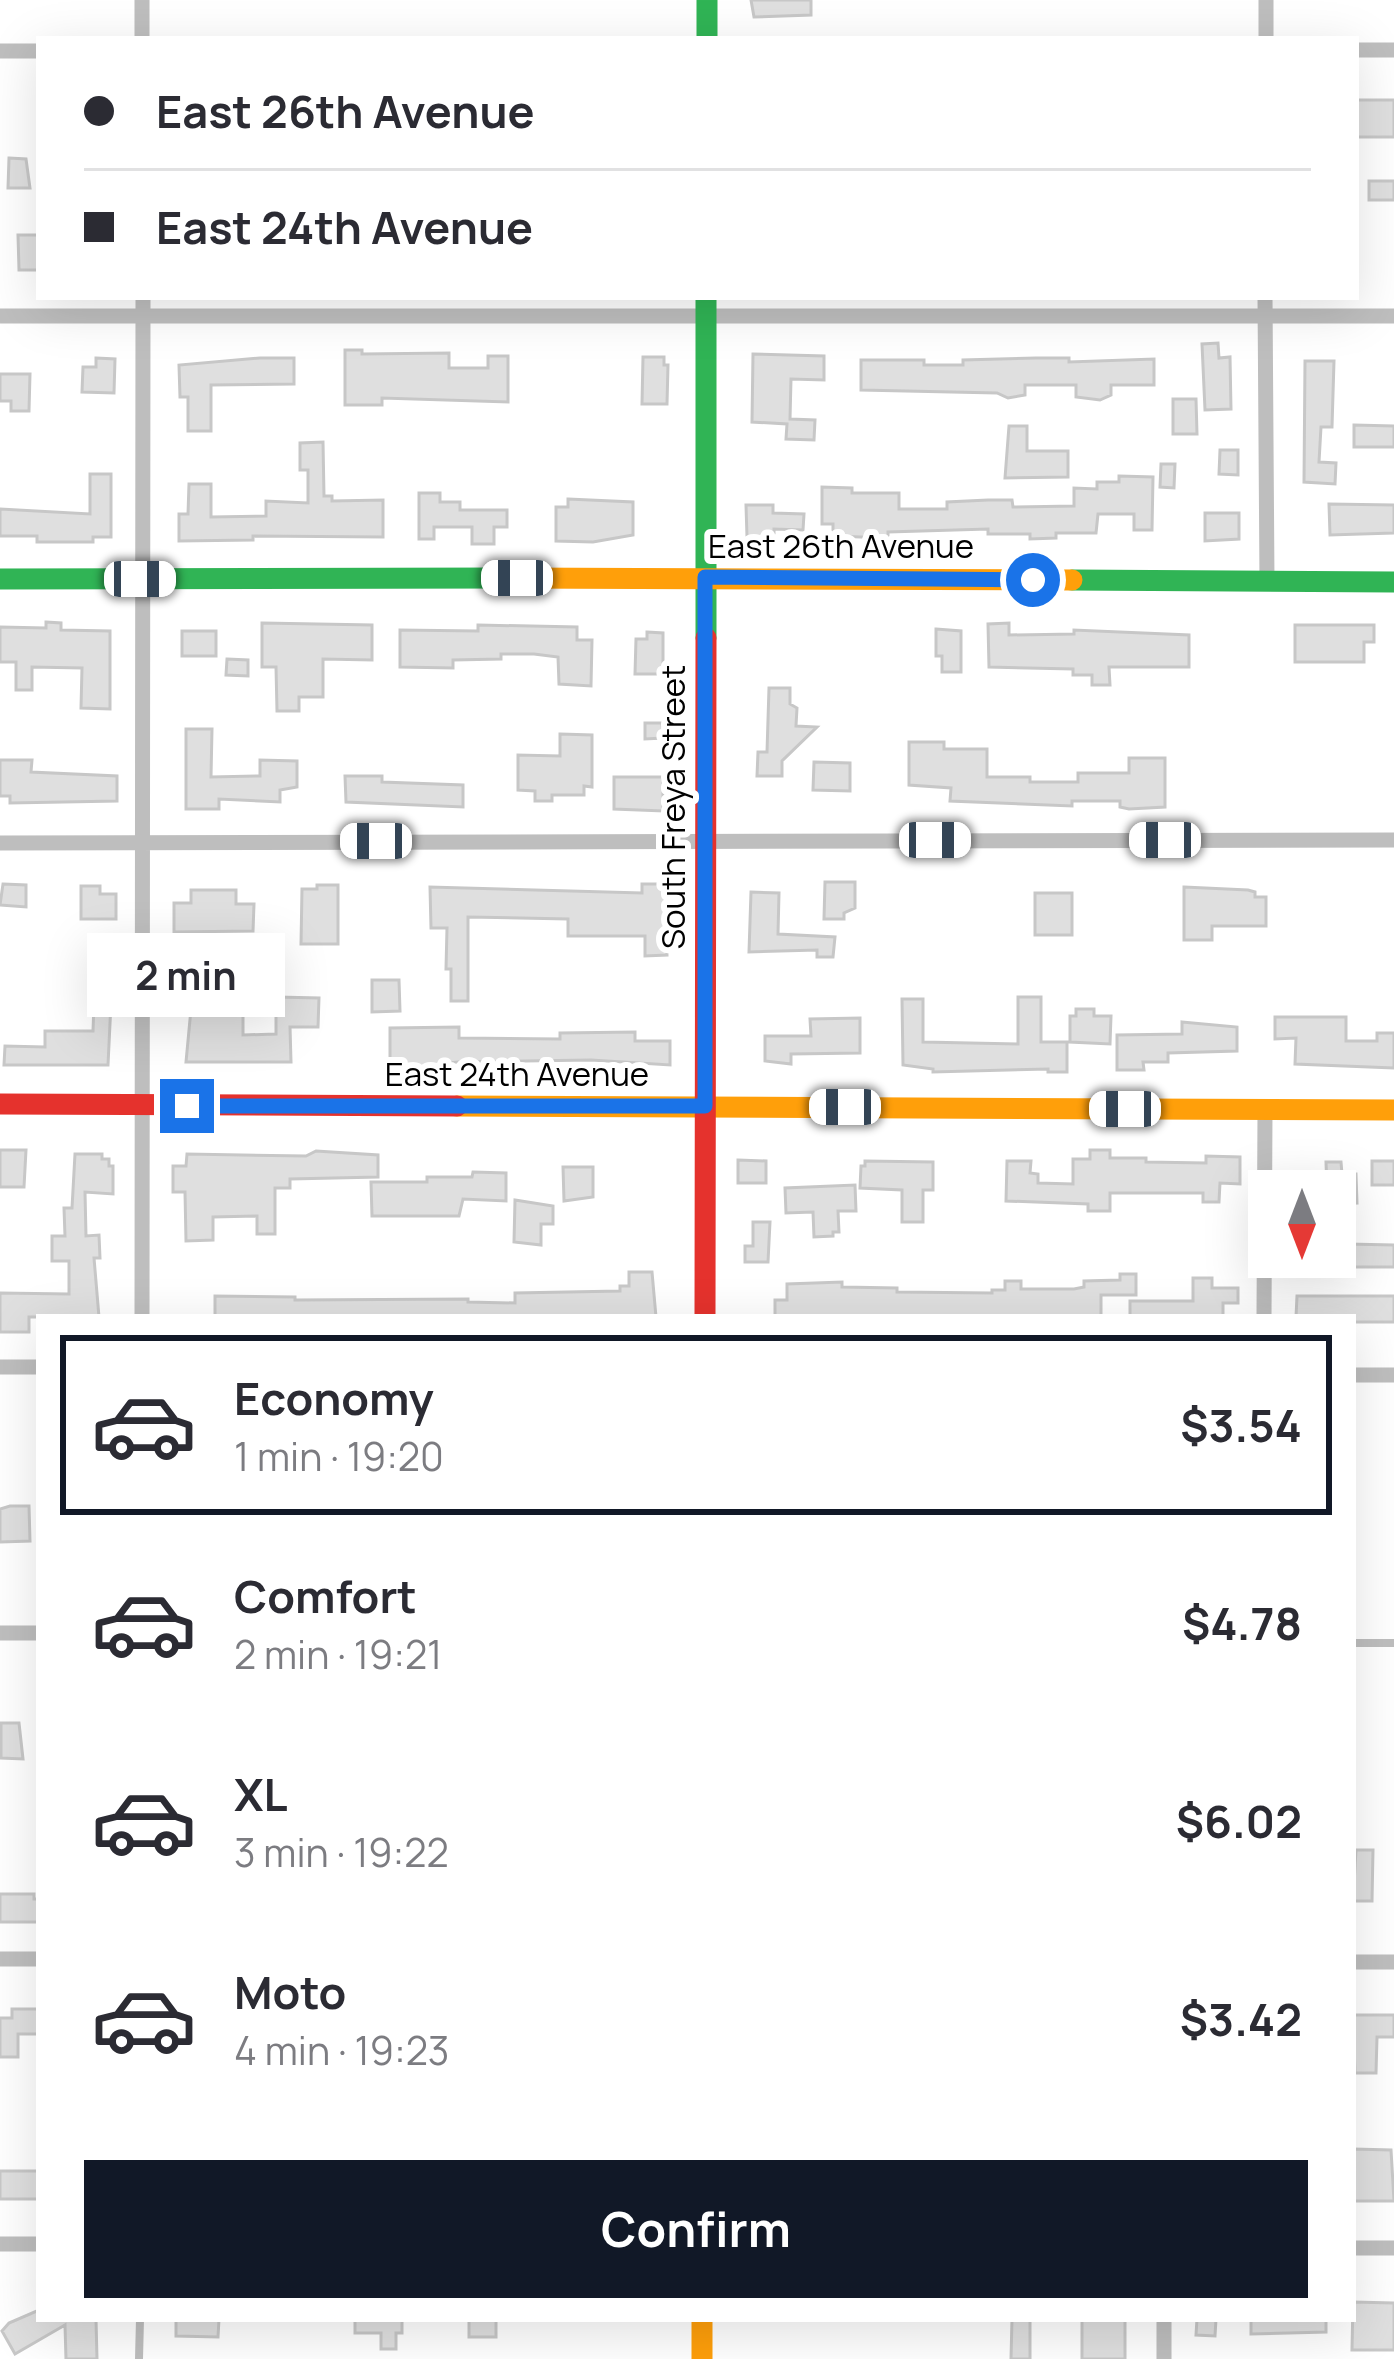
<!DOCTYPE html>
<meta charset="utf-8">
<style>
body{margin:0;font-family:Manrope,sans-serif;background:#f2f2f3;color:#2b2b33;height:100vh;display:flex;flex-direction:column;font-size:45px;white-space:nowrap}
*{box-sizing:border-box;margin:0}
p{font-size:39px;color:#7c7c81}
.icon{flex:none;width:66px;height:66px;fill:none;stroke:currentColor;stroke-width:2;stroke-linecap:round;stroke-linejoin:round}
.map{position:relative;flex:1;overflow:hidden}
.sheet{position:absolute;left:36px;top:1314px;width:1320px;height:1008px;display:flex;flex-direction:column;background:#fff;border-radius:0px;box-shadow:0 12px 48px #0002}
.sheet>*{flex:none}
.top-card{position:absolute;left:36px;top:36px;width:1323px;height:264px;border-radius:0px;box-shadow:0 12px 48px #0002;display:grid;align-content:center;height:264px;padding:0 48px;background:#fff}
.needle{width:78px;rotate:180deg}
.buttons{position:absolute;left:1248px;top:1170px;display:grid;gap:24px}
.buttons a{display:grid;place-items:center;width:108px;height:108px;border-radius:0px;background:#fff;box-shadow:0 12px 48px #0002;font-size:60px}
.end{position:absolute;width:54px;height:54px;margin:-27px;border:15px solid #1a73e8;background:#fff;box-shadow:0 0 0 6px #fff}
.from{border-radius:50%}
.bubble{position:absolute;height:84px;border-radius:0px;background:#fff;box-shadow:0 12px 48px #0002;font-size:39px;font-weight:700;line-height:84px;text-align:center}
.car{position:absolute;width:36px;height:72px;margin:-36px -18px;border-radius:15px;box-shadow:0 0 9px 3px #0007;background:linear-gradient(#fff 24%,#345 0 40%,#fff 0 76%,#345 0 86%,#fff 0)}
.top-card b{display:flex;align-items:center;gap:42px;height:114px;font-size:45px}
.top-card b+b{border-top:3px solid #e1e1e2}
.top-card i{width:30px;height:30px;background:#2b2b33}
ul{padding:21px 0 0;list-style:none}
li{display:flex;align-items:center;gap:36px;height:180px;margin:0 24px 18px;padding:0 24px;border:6px solid transparent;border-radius:0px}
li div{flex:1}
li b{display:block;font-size:45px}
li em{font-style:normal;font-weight:700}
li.active{border-color:#111827}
li>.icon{width:108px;height:108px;stroke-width:1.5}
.cta{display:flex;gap:24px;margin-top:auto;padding:24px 48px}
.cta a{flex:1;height:138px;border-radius:0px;background:#111827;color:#fff;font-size:48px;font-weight:700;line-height:138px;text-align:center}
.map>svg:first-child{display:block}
.building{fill:#dfdfdf;stroke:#c7c7c7;stroke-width:3}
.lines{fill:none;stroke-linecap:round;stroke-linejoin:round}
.lane{stroke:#bebebe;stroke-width:8}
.street{stroke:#bebebe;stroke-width:15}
.fast{stroke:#30b455;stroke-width:21}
.slow{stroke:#ff9f0a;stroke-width:21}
.jam{stroke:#e5322d;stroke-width:21}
.route{stroke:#1a73e8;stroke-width:15}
.labels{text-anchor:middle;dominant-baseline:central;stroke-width:12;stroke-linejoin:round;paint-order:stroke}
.street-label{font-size:33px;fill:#000;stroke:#fff}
</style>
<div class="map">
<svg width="1394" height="2359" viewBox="0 0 1394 2359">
<rect width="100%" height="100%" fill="#fff"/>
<path class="building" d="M751,0H811V15L754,17Z
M1356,100H1394V137H1356Z
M9,158L26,159L30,188H8Z
M1369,181H1394V200H1369Z
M18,235H39V270H19Z
M1218,343L1219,358L1230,357L1231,409L1205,410L1202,344Z
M345,350H362V354L449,353V368H488V356H508V402L382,398V405H345Z
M753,354L824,356V380L791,379L790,419L815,420L814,440L786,439L787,424L752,422Z
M643,357H664V365H668L667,404H642Z
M96,358L115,359L114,393L82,392L83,367H96Z
M260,358H294V384L211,385V431H188V397H180L179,365Z
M1036,358H1069V362L1154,359V385H1111V395L1100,400L1076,397V385H1025V395L1008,398L997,393L861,390V360H924V365H963V360Z
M1305,361H1334L1332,427H1321L1319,462L1336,463L1335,484L1304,482Z
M0,374H30L29,411H11V401H0Z
M1173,399H1196L1197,434H1173Z
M1354,425L1394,426V447H1354Z
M1009,426H1027V451H1068V477L1005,478Z
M323,442L324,496H332V501L383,500V537L253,536V540L179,541V514H188L189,484H211V517L266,516V501L308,503V470H300V443Z
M1220,450H1238V475L1219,474Z
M1161,464H1175L1174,488L1160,487Z
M90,474H111V537H93V542H37V536H0V509L90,514Z
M1119,476L1153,477L1152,530H1134V514H1098L1096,533H1056V538L1030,539V534H988V529L888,532V538L833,536V524H822V487L852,488V493H899V509H947V502L988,500H1012L1013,507L1074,506V488L1097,489V482H1119Z
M419,493H440V502H460V510H507V527H494V544H472V527H434V539H419Z
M568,499L633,502V535L593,542L556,541V507H568Z
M1329,504L1394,505V533L1330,535Z
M746,505H773V513L804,514L803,530L774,529V537H747Z
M1205,513H1239V539L1205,541Z
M46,622L61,623V630L110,631V709L81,708L82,668L32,667V690H16V662H0V627L46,628Z
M262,623L372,625V660L323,659V697H299V711H277L276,667H262Z
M1009,623V635L1074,634V630L1189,635V667H1109L1110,685H1092V675H1073V669L989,667L988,624Z
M478,625L577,627V640H592L591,686L559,684L558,657L534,654H501V659L453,660V668L400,667V630L478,631Z
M1295,625H1374V642H1364V662H1295Z
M936,629L961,631V672H942V656H936Z
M182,631H216V656H182Z
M647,632L663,633V674H635L636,639H647Z
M227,659L248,660V676L226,675Z
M769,688H790V704L797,708L796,726L817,727L782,761V776H757L758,752H767Z
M645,723H662L663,738L645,739Z
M186,729H212L211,777L260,776V760L297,761V787L280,790V802L219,799V809H186Z
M560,734L592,735V787L584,786V795H552V801H535V791L518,790V755L560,756Z
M909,742H944V749H987V777H1030V782H1078V773H1129V758H1165V807L1129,809L1120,807V801H1072V806L950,801L951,788L909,785Z
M0,760H32L31,772L117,776V801L10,803V796H0Z
M814,762L850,763V791L813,790Z
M345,776H382V782L463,785V807L346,802Z
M614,777H663V811L614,809Z
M825,882H855V908L844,913V919H824Z
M3,884L26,885V907L0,905Z
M642,884H679V921H666L667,955L645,956V936H568V919L468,917V1001H451V969H446L447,928H431L430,887L642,893Z
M317,885H338V944H301L302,889H317Z
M81,886H100V894H116V919H81Z
M1184,887L1248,890L1255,892V897H1266V926H1212V940H1184Z
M191,890H236V904H254L253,931L174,932V903H191Z
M751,892L779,893L778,934L835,937L833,957H817V950L749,952Z
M1035,893H1072V935H1035Z
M236,980H255V1002H237Z
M372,980H399L400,1011L372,1012Z
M276,997L319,998L318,1027H290L291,1062H186L191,1009H243V1035L276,1034Z
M1018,997H1041V1042H1067V1072H1048V1069L933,1072V1069L903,1065L902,999H923V1042L1018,1044Z
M94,1003H111L108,1065H4L5,1046L45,1047V1031H93Z
M1076,1009H1094V1016H1111L1110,1044L1070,1042V1016H1076Z
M1275,1017H1346V1041H1377V1033H1394V1068L1295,1064L1296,1038L1275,1039Z
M860,1018V1053L791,1054V1064L765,1061V1036H811L810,1019Z
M1182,1022L1237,1027V1051L1168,1053V1062H1143L1144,1070H1117V1035L1182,1034Z
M459,1027V1038L560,1039V1033L635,1032V1041H670V1065L591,1060L458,1062L448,1063V1067L390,1069V1028Z
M0,1150H26L24,1187H0Z
M1090,1150H1110V1158H1146V1162L1206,1163V1156L1240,1157V1184L1220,1183L1219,1202H1203V1193H1110V1211H1088V1204L1006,1201L1007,1161H1031L1030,1173L1038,1174V1183L1073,1184V1159H1090Z
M316,1151L378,1155V1177L290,1179V1188H275V1234H257V1216L213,1217V1240L186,1241L185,1192H173V1166H186L187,1154L306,1156Z
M75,1154H102V1159H109V1166H113V1194L85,1192L86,1236L99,1235L100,1258H94L99,1317H29V1332H0V1293L69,1294V1261H52V1236H65L64,1208H72Z
M738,1160L766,1161V1183H738Z
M865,1161L933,1162V1190H923V1222H902V1190L860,1188L861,1166H865Z
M1372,1161H1394V1185H1372Z
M1326,1162H1341L1342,1174H1356L1357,1203L1335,1204V1191H1327Z
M563,1167H593V1197L564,1201Z
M473,1172L506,1173V1201L463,1199L459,1216H372L371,1182H427V1177H472Z
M855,1185L856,1211H838L839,1232H833V1236L814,1237L813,1212L786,1213L785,1188Z
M515,1200L553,1206V1224H541V1245L514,1242Z
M753,1222H770L768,1262H745V1246H753Z
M1347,1244L1394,1245V1267H1347Z
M629,1272H652L656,1317H215V1296L295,1297V1300L468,1299V1302L515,1303V1293L620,1291V1286H629Z
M1120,1274H1136V1295H1101V1317H775V1300H787V1284L842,1282V1287L897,1288V1292L992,1293V1290H1005V1281H1021V1289H1074L1084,1287V1281L1120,1280Z
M1193,1278H1212V1288H1238V1303H1223V1317H1130V1301H1193Z
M1297,1296H1394V1322H1353V1317H1296Z
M10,1506H29L30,1541L0,1542V1509Z
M1,1723H19L23,1759L1,1758Z
M1356,1850H1373L1372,1901H1353Z
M0,1894H34V1899H39V1922H0Z
M12,2009H39V2034H18V2057H0V2018H12Z
M1353,2015H1394V2037H1377L1376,2073H1355Z
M1353,2149L1391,2150L1394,2201H1353Z
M0,2171H39V2199H0Z
M1353,2302L1394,2303V2350H1352Z
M39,2310V2319H96L97,2359H66L65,2325L15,2354L2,2331L9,2323Z
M176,2319H219L218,2337L176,2336Z
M355,2319H402V2333H396V2349H381V2333H355Z
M469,2319H496V2337H469Z
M1012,2319H1030V2359H1011Z
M1082,2319H1125V2359H1082Z
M1197,2319H1216L1215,2336L1196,2335Z
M1251,2319H1326V2332L1251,2334Z"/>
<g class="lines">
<path class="lane" d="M1353,1643H1394
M139,2359L140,2319"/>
<path class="street" d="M142,39V0
M1266,39V0
M1356,50H1394
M0,51H39
M1265,297L1267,582
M0,316H1394
M0,843L1394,840
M142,1317L143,297
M1264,1317L1265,1111
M0,1367H39
M1353,1375H1394
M0,1633H39
M0,1959H39
M1353,1962H1394
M0,2244H39
M1353,2248H1394
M1164,2319V2359"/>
<path class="fast" d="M707,0V39
M0,579L514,578
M1072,580L1394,582
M706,638V297"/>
<path class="slow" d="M514,578L1072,580
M457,1106L1394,1110
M702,2319V2359"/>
<path class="jam" d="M0,1104L457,1106
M705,1317L706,638"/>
</g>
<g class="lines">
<path class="route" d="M187,1106H705V577L1033,580"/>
</g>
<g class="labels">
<g class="street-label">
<text x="841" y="545">East 26th Avenue</text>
<text transform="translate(672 807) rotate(-90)">South Freya Street</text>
<text x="517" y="1073">East 24th Avenue</text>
</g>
</g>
</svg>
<div class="buttons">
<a><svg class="needle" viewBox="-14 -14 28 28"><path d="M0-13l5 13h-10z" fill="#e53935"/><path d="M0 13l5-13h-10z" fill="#7c7c81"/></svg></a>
</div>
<i class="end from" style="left:1033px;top:580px"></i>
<i class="end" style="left:187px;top:1106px"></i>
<div class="bubble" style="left:87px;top:933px;width:198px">2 min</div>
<i class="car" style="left:517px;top:578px;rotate:270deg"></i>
<i class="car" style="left:140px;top:579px;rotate:90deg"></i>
<i class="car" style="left:935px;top:840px;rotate:90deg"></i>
<i class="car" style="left:1165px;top:840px;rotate:270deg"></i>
<i class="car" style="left:376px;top:841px;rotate:270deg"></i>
<i class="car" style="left:845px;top:1107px;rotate:270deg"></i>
<i class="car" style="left:1125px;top:1109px;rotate:270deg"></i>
<div class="top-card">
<b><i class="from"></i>East 26th Avenue</b>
<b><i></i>East 24th Avenue</b>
</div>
<section class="sheet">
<ul>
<li class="active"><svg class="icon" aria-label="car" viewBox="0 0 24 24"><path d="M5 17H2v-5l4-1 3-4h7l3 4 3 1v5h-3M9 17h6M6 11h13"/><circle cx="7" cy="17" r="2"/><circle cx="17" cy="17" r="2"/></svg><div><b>Economy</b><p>1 min · 19:20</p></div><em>$3.54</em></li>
<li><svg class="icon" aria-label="car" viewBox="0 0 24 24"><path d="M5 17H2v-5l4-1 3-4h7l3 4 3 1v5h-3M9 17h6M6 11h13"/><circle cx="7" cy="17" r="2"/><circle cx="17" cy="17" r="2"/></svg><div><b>Comfort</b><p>2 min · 19:21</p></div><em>$4.78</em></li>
<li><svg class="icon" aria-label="car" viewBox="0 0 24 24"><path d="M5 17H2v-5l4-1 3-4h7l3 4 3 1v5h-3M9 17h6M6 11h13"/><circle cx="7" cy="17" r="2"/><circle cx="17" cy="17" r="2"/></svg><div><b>XL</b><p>3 min · 19:22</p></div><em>$6.02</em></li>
<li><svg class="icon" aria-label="car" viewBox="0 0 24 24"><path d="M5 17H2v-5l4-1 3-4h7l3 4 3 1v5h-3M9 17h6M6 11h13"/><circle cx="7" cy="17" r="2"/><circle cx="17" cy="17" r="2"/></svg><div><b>Moto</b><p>4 min · 19:23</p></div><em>$3.42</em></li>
</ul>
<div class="cta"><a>Confirm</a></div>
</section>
</div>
